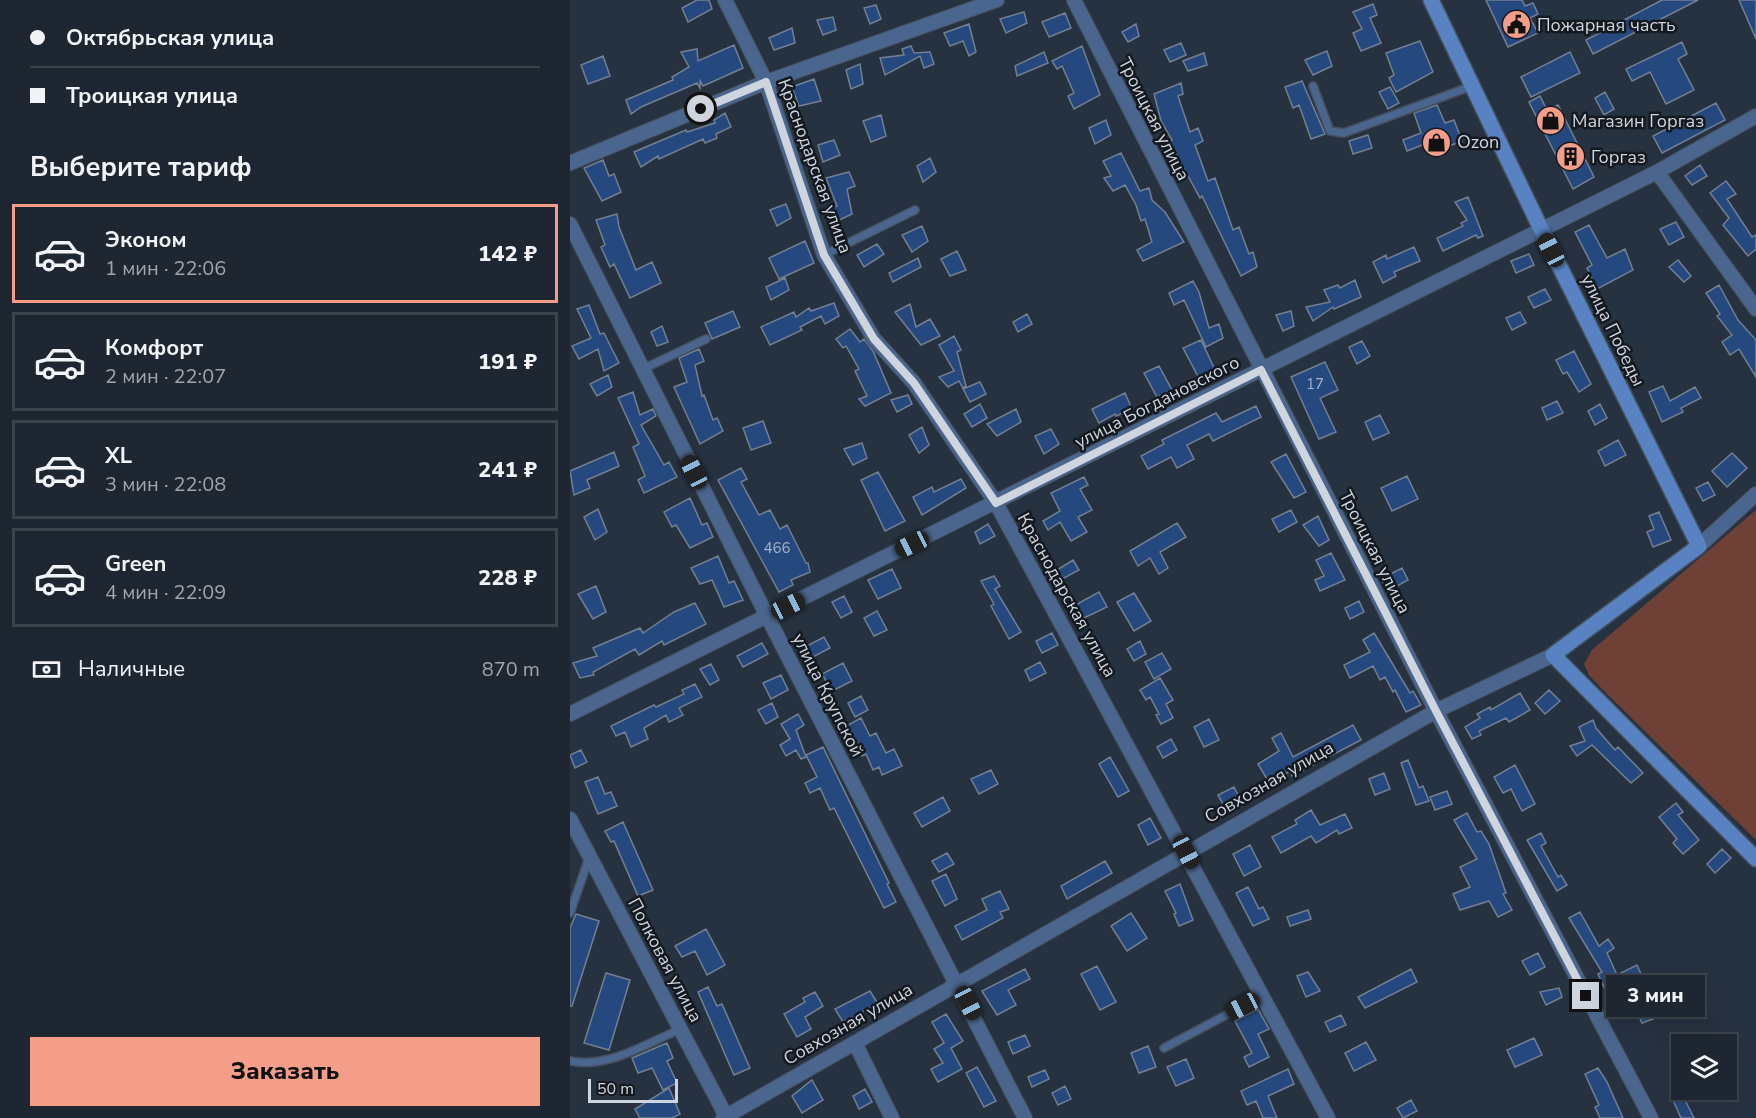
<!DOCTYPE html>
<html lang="ru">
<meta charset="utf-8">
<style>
body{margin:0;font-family:"Nunito Sans",sans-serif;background:#2a323d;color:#f1f3f6;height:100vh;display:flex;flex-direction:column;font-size:22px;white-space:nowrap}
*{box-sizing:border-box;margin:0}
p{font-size:20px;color:#a0a5ab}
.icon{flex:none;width:33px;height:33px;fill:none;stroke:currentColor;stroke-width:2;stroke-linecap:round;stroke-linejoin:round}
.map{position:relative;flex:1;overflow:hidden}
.drawer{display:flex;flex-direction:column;background:#1d2631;width:570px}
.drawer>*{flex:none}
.top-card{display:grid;align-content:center;height:132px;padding:0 30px;background:#1d2631}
.fabs{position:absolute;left:1101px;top:1034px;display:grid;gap:12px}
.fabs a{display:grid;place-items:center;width:66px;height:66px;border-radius:0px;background:#1d2631;box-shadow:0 6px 24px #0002,0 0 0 2px #3b434d;font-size:30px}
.scale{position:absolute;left:18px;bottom:15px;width:90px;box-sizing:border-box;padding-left:6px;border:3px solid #ced5df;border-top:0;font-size:16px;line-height:21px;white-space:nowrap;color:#ced5df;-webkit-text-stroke:4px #141920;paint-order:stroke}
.end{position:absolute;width:27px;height:27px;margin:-14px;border:8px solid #ced5df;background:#111;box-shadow:0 0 0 3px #111}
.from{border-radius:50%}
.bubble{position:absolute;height:42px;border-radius:0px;background:#1d2631;box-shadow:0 6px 24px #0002,0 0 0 2px #3b434d;font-size:20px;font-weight:800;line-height:42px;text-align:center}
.car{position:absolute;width:18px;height:36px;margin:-18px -9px;border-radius:8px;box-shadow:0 0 4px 2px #0007;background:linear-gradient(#222 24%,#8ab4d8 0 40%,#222 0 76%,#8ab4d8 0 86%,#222 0)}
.top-card b{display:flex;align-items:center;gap:21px;height:57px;font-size:22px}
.top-card b+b{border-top:2px solid #3b434d}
.top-card i{width:15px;height:15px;background:#f1f3f6}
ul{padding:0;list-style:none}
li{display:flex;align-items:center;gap:18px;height:99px;margin:0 12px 9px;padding:0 18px;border:3px solid #3b434d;border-radius:0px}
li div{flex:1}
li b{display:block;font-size:22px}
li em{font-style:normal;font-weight:800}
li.on{border-color:#f49e89}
li>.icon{width:54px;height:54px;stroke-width:1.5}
h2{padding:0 30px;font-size:27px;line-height:72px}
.pay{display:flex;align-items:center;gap:15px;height:66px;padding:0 30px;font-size:22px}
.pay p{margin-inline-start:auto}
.primary-button{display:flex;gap:12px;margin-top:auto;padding:12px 30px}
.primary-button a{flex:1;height:69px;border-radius:0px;background:#f49e89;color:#111;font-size:24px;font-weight:800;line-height:69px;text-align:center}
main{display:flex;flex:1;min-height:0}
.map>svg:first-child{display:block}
.green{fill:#6f4136}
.building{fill:#25497e;stroke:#737f92;stroke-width:1.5}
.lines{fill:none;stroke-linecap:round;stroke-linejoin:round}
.lane-casing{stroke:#454f5d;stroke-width:10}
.street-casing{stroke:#454f5d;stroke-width:16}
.secondary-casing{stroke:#454f5d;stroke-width:18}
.lane{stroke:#4b668e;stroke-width:7}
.street{stroke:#4b668e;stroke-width:14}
.secondary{stroke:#5882c2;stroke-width:15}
.route{stroke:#ced5df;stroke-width:8}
.labels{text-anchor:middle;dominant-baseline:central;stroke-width:5;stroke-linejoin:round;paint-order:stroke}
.number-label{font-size:15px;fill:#a4b2c7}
.poi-label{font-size:18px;fill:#ced5df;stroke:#141920;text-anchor:start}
.street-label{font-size:18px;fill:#ced5df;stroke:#141920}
</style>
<main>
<section class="drawer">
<div class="top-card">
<b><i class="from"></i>Октябрьская улица</b>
<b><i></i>Троицкая улица</b>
</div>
<h2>Выберите тариф</h2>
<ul>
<li class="on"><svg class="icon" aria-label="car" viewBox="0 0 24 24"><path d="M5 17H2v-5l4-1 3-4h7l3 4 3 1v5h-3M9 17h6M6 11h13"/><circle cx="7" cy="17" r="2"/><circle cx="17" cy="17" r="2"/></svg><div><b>Эконом</b><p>1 мин · 22:06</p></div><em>142 ₽</em></li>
<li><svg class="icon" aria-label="car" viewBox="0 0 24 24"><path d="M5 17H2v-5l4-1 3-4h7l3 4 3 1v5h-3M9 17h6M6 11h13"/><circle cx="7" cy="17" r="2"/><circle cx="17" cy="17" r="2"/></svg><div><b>Комфорт</b><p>2 мин · 22:07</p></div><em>191 ₽</em></li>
<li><svg class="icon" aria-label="car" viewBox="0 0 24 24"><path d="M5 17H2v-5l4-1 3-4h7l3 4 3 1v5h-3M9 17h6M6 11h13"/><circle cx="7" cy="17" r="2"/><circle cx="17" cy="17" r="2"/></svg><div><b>XL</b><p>3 мин · 22:08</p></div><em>241 ₽</em></li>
<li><svg class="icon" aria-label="car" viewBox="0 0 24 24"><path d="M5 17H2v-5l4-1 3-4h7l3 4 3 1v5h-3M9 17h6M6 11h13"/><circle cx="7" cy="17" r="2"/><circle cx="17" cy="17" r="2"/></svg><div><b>Green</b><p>4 мин · 22:09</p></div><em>228 ₽</em></li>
</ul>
<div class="pay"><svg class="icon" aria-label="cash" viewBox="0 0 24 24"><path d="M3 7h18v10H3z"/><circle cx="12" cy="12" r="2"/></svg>Наличные<p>870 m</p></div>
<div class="primary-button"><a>Заказать</a></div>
</section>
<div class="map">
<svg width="1186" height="1118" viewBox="0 0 1186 1118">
<rect width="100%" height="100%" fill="#273241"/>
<path class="green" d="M1186,510V840L1036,693L1019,675L1014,664L1022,650Z"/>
<path class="building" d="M127,0H139L142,9L118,22L112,8Z
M916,0H952L955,6L963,3L968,14L960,18L968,33L938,47Z
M1092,0H1128L1023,54L1016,40Z
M1169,0H1186V39Z
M803,4L807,15L800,18L811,43L791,51L783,33L792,29L783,12Z
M306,5L311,19L300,24L294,8Z
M454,12L457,23L436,33L430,19Z
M495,13L501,28L479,37L472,22Z
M263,17L266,30L253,35L247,20Z
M399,24L406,52L399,56L393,41L380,46L374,33Z
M566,24L569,36L558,42L552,32Z
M222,28L225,43L204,50L199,38Z
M850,41L863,72L826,92L819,78L824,75L816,53Z
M1112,42L1117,54L1108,59L1124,90L1096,104L1080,72L1062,81L1056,69Z
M611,43L616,55L600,62L594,50Z
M164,45L173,68L133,86L130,81V88L127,83L71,107L61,114L56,100L103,80L102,77L119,67L111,52L127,49L128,61Z
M341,46L344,53L360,52L364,64L354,68L350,56L315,75L310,58L334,55L332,49Z
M512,46L530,95L504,109L498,96L504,93L492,66L487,69L482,61Z
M757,51L762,66L743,75L735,60Z
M474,52L478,63L447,76L445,66Z
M1000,52L1010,73L961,97L951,77Z
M634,53L637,65L618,71L613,61Z
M33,56L40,76L18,84L11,65Z
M290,64L293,84L281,89L276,70Z
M244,79L251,101L229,106L222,87Z
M732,81L755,134L741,139L729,105L723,108L715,87Z
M611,83L613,94L608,96L620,132L628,128L633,141L625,145L638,181L645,178L663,230L669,227L679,254L683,252L687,267L671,276L632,196L630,198L599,141L602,140L591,121L584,94Z
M820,87L829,103L818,109L809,92Z
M1035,92L1044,109L1034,115L1025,98Z
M970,96L977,110L988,105L1024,177L1003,189L959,102Z
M1146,103L1155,120L1092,153L1083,136Z
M867,105L875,123L884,120L892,141L861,153L857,143L837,151L833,140L851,133L844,113Z
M155,113L161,127L146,134L147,138L135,143L133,139L89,159L88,156L71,167L64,152L116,130L117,132L145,123L144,120Z
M311,115L316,136L301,142L293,121Z
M536,120L541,135L525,144L519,128Z
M798,135L802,148L783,154L779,141Z
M264,140L270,155L253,162L248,145Z
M551,153L570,191L579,188L582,200L595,212L614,242L573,261L567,250L582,242L575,219L571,221L566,205L555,185L543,191L534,178L541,176L533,161Z
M360,158L366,172L353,182L347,166Z
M33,160L39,176L44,174L51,192L32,201L14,168Z
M1130,165L1137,176L1122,185L1115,176Z
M279,172L285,186L277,189L282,214L267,221L261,207L267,206L256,178Z
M1156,181L1166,194L1157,199L1182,237L1186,235V249L1178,256L1153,225L1159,218L1140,193Z
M898,197L913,236L908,238L906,235L873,251L867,238L893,226L891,223L897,220L885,202Z
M216,204L221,218L207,226L200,210Z
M47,214L49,227L66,270L82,262L91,283L60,298L44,264L40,267L31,247L35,245L26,220Z
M1106,222L1114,237L1099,245L1090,229Z
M1019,225L1037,258L1055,249L1063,270L1027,289L1017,268L1022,265L1005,232Z
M352,226L358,241L342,252L332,235Z
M235,241L244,263L209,279L199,258Z
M307,244L314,254L294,267L287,255Z
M844,247L850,261L824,272L826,276L813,283L803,262L816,255L817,259Z
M387,251L396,270L380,276L371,259Z
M959,254L964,265L946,273L941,261Z
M348,258L351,267L323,282L319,273Z
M1108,260L1121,276L1114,282L1099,267Z
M215,278L219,290L201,300L196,287Z
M785,280L791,297L764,309L763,307L743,321L736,307L760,302L754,290L768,285L770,288Z
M623,281L629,292L639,328L649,324L653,338L636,347L614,300L604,305L599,293Z
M1149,285L1168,320L1186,340V377L1169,349L1160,355L1152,342L1162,335L1147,316L1150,314L1136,293Z
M975,289L981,300L964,308L958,297Z
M264,303L269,316L255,324L251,316L230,327L232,330L200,345L191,327L224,312L226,317L239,308L241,311Z
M340,304L346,327L360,319L370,336L351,345L325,312Z
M19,305L30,334L34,333L49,363L34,371L28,349L9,359L2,346L21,338L7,309Z
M163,311L170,327L142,339L135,323Z
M721,311L724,326L713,331L706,315Z
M950,312L956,323L942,330L936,318Z
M457,314L462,324L448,332L443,322Z
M92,326L98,342L87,346L81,332Z
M280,329L290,342L294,339L303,351L321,393L295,406L289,399L297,396L285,371L289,369L276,346L273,348L266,339Z
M384,336L391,350L387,352L396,386L393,388L389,381L378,387L369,377L384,371L369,345Z
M631,340L646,372L630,380L613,348Z
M792,341L800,356L787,364L779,347Z
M129,349L134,361L125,365L132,396L134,395L143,420L147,418L153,431L130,444L104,387L117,382L109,358Z
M1004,351L1021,384L1009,392L997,372L993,374L986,360Z
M755,362L768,390L750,398L766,432L749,439L721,377Z
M589,366L602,390L587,397L574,373Z
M38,375L42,387L27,396L20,384Z
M410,382L416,394L400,402L393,389Z
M1093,386L1100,401L1125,387L1131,398L1111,408L1113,412L1092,422L1079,392Z
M63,392L70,415L83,409L86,416L71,425L94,465L99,462L107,477L74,493L68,480L75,476L63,447L69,444L48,398Z
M555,393L562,409L546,416L545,414L529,423L522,409Z
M338,395L342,404L327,412L321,400Z
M987,401L993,413L977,420L972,408Z
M410,404L417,418L402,427L394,414Z
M1030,404L1037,418L1025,425L1018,411Z
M686,406L691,417L643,441L639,434L617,445L624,459L607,468L601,457L578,469L571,456L594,444L592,440L646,413L652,422Z
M446,409L451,422L427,436L417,424Z
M810,415L819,433L803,440L795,422Z
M193,421L201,443L181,450L173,428Z
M352,427L359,445L349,453L339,435Z
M481,429L489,444L474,454L465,436Z
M1048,440L1056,455L1035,466L1028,451Z
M292,443L297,458L283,465L274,449Z
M44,452L49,466L17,480L20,488L4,495L0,471Z
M1162,453L1177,468L1157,487L1142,471Z
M716,454L736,492L724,498L701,462Z
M171,468L177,479L171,482L189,515L200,510L210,529L217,525L236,563H238L240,572L221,580L223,585L209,592L148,480Z
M308,472L335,521L315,531L291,480Z
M837,476L848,499L822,511L811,488Z
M514,477L518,485L510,489L522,510L508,517L517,532L501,541L490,522L478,530L473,521L490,511L481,493Z
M391,479L396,488L352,515L343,497L362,487L364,492Z
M1138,482L1145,495L1133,501L1126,488Z
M120,498L132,525L137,523L143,537L120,548L106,525L102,527L94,512Z
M28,509L37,532L25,540L14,517Z
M721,510L727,522L709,532L702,519Z
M1089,512L1101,540L1083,547L1077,532L1084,529L1079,516Z
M748,516L759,540L749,546L733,525Z
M607,523L616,537L590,552L598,568L589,574L580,558L568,566L560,551Z
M418,524L425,536L410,544L405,532Z
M761,553L775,580L750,591L745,580L754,576L746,560Z
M148,556L159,583L164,581L173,600L154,607L142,580L130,584L121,568Z
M503,560L509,570L492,579L487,570Z
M832,568L838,580L818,591L811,579Z
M322,569L331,588L308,599L298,580Z
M424,576L430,586L425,589L451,632L439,639L421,606L424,604L411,581Z
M26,586L36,612L23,619L8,594Z
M529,592L537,607L514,618L507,604Z
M564,593L581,621L564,631L547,602Z
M274,596L282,612L271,618L262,602Z
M789,601L794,612L780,619L775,608Z
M125,603L136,624L94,645L92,641L69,655L65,649L23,672L24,675L10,678L3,663L27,656L23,648L70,628L73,633L104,612Z
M307,611L317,630L304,636L294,618Z
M482,633L488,645L472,653L466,641Z
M804,633L840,693L843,691L851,705L836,712L825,690L823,692L815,677L810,680L803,666L780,678L774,665L800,652L793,640Z
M254,637L260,648L239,659L233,648Z
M570,641L576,654L564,661L557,649Z
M192,643L198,654L173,667L167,656Z
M592,653L601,669L584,679L575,662Z
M470,662L476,673L460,681L455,670Z
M273,663L282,681L262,691L252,674Z
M141,664L149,680L140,685L130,669Z
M211,675L218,690L201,699L193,683Z
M590,678L603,700L596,704L603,718L591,724L586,715L589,714L580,697L576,700L570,690Z
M125,684L132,697L109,708L113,715L99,722L96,715L74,728L78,739L61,747L55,732L46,736L41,726L84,705L86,707L114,694L112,690Z
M979,690L990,701L975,714L965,703Z
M950,693L960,710L939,722L936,718L909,731L911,735L902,739L895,727L910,718L907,714L920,707L921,710Z
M291,696L298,710L285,717L278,703Z
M202,703L208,717L196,724L188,710Z
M228,714L234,725L226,730L236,757L231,759L226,750L216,756L210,745L220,739L211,724Z
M291,718L300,736L306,733L316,753L324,749L332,766L312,775L309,767L303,770L296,754L292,756L278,725Z
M639,719L649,740L634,747L624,727Z
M1023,720L1026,728L1045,750L1048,747L1073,773L1061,783L1022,745L1007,756L1000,746L1015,741L1009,727Z
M783,725L791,740L722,776L720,771L700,784L688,764L709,751L702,738L711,733L723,757Z
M601,739L607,750L593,758L587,747Z
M253,747L319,883L317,884L326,902L314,908L264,808L260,810L250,788L240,793L235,783L247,777L236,755Z
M11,750L17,762L5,768L0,755Z
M540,757L559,791L548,797L529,764Z
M838,760L849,788L853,786L859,801L846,805L831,763Z
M945,765L965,804L952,811L941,789L933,793L924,777Z
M421,770L428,784L409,794L401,779Z
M814,773L820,789L805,795L799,779Z
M28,777L35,794L41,792L47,806L28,814L15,782Z
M664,787L673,805L658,813L648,795Z
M877,791L882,804L865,810L860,797Z
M373,797L380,811L352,827L344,813Z
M1106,803L1113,812L1108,815L1129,840L1113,854L1103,843L1107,839L1089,817Z
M741,810L750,825L775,814L782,828L769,834L767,830L746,843L741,836L711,853L702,837L727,824L725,820Z
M897,813L907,832L911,831L919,844L936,893L933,894L942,910L928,917L919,901L890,910L883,894L900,887L890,867L907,859L884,820Z
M580,818L591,838L578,845L568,825Z
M53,822L83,890L68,896L44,841L41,842L35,831Z
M971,833L976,843L971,846L988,877L991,875L997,885L987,891L957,840Z
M680,845L691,867L674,876L663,854Z
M1152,849L1161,858L1145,873L1137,864Z
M377,853L384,864L369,872L362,861Z
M535,861L542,873L497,899L491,886Z
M376,874L387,899L375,906L362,881Z
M610,884L623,920L609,926L604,914L606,913L595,891Z
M678,887L689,909L693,907L699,919L683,926L666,893Z
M430,891L439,909L430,912L433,918L392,940L385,926L417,910L412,899Z
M738,910L741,919L720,926L717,917Z
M1010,912L1029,946L1038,939L1044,948L1037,953L1047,975L1067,965L1071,974L1063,978L1083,1019L1072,1023L1055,986L1037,994L1028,974L1032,972L999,918Z
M561,913L577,938L557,951L541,926Z
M6,914L29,921L2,1006H0V928Z
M136,929L155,965L137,975L125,951L112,957L105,946Z
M968,953L975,967L960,975L952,961Z
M527,966L546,1002L530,1010L511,974Z
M455,969L460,979L438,990L446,1005L427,1015L412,991Z
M841,969L847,982L795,1008L788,997Z
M738,972L750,991L736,997L727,976Z
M36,973L60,980L39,1050L14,1043Z
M138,987L147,1006L152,1004L180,1068L164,1075L128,992Z
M989,988L992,997L976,1005L970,992Z
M300,991L308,1004L273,1022L265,1009Z
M245,992L253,1006L235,1017L241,1029L227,1037L214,1014L235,1002L233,998Z
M688,1009L699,1029L688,1034L699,1057L679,1067L674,1057L682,1053L665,1021Z
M376,1014L393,1041L381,1048L392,1069L368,1082L361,1069L373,1063L364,1049L374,1043L362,1022Z
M771,1015L776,1025L760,1032L755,1022Z
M455,1035L460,1046L443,1054L438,1042Z
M964,1038L972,1055L945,1067L937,1050Z
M796,1042L806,1060L784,1071L775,1053Z
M97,1043L103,1058L97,1061L107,1083L93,1090L82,1068L68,1073L62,1058Z
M578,1046L586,1067L569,1073L561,1053Z
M616,1059L624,1078L606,1086L597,1067Z
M407,1067L426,1101L414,1107L396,1073Z
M1028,1068L1037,1082L1053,1118H1030L1025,1107L1029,1105L1015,1074Z
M718,1069L724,1084L698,1096L707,1118H693L686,1101L677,1105L671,1091Z
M475,1070L479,1079L462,1087L458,1077Z
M242,1080L253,1100L232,1113L222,1096Z
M495,1086L501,1099L488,1105L482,1093Z
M99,1088L110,1114L102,1118H70L65,1109Z
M295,1089L302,1102L289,1109L283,1096Z
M1112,1094L1124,1118H1111L1102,1098Z
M841,1100L847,1111L833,1118L827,1108Z"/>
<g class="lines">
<defs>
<path id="lane" d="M743,86L760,131L774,133L902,86
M254,255L345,210
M73,369L136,339
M0,913L19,858
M594,1048L692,996
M0,1061C38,1069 77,1043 111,1029"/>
<path id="street" d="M155,0L196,82L254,255L304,339L344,383L426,503L758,1118
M504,0L866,711L1081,1118
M0,163L196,82L427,0
M1087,172L1186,309
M0,224L197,616L455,1118
M1129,546L1186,494
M0,714L1087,172L1186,116
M0,819L157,1118
M285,1043L322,1118
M153,1118L866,711L983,655"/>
<path id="secondary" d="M861,0L971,229L1129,546L983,655L1186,859"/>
</defs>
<use href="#lane" class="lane-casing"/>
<use href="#street" class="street-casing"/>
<use href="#secondary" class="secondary-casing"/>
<use href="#lane" class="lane"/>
<use href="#street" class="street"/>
<use href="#secondary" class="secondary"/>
</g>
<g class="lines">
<path class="route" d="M131,109L196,82L254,255L304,339L344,383L426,503L691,370L866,711L1016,996"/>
</g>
<defs>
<symbol id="civic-disc" viewBox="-11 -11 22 22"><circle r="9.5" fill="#f49e89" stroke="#141920"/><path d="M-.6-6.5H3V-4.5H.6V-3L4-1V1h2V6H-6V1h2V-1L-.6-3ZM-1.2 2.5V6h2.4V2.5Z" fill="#111"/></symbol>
<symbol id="shop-disc" viewBox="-11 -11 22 22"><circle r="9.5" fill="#f49e89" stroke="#141920"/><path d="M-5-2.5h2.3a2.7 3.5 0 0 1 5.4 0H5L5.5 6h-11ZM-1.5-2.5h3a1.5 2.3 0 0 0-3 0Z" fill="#111"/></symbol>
<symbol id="building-disc" viewBox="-11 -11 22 22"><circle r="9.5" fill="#f49e89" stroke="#141920"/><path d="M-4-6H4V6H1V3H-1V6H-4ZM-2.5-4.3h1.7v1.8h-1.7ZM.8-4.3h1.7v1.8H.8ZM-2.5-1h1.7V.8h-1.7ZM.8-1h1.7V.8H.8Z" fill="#111"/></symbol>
</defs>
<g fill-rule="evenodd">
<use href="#civic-disc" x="930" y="8" width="33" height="33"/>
<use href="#shop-disc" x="964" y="104" width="33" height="33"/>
<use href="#shop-disc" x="850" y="126" width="33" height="33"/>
<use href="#building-disc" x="984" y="140" width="33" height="33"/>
</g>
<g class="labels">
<g class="number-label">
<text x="745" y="384">17</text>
<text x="207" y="548">466</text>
</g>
<g class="poi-label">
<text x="967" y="25">Пожарная часть</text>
<text x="1002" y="121">Магазин Горгаз</text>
<text x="887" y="142">Ozon</text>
<text x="1021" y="157">Горгаз</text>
</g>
<g class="street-label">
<text transform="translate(584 119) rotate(63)">Троицкая улица</text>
<text transform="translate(245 166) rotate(70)">Краснодарская улица</text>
<text transform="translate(1043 330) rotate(64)">улица Победы</text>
<text transform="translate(587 402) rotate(-27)">улица Богдановского</text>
<text transform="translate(805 552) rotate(63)">Троицкая улица</text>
<text transform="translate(497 595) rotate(61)">Краснодарская улица</text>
<text transform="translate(258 695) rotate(63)">улица Крупской</text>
<text transform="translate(699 782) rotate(-30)">Совхозная улица</text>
<text transform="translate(95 960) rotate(62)">Полковая улица</text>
<text transform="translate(278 1024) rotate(-30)">Совхозная улица</text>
</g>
</g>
</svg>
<div class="fabs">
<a><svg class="icon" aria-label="layers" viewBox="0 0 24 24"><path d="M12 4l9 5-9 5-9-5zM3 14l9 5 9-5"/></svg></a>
</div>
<div class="scale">50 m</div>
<i class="end from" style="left:131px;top:109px"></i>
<i class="end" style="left:1016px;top:996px"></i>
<div class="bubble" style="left:1036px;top:975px;width:99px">3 мин</div>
<i class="car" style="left:981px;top:250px;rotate:333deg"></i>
<i class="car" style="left:124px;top:472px;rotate:333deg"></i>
<i class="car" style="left:342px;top:544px;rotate:244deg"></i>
<i class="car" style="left:218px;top:606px;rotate:63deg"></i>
<i class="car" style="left:616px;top:852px;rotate:152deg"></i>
<i class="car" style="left:398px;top:1003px;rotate:153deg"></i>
<i class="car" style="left:673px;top:1006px;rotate:242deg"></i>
</div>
</main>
